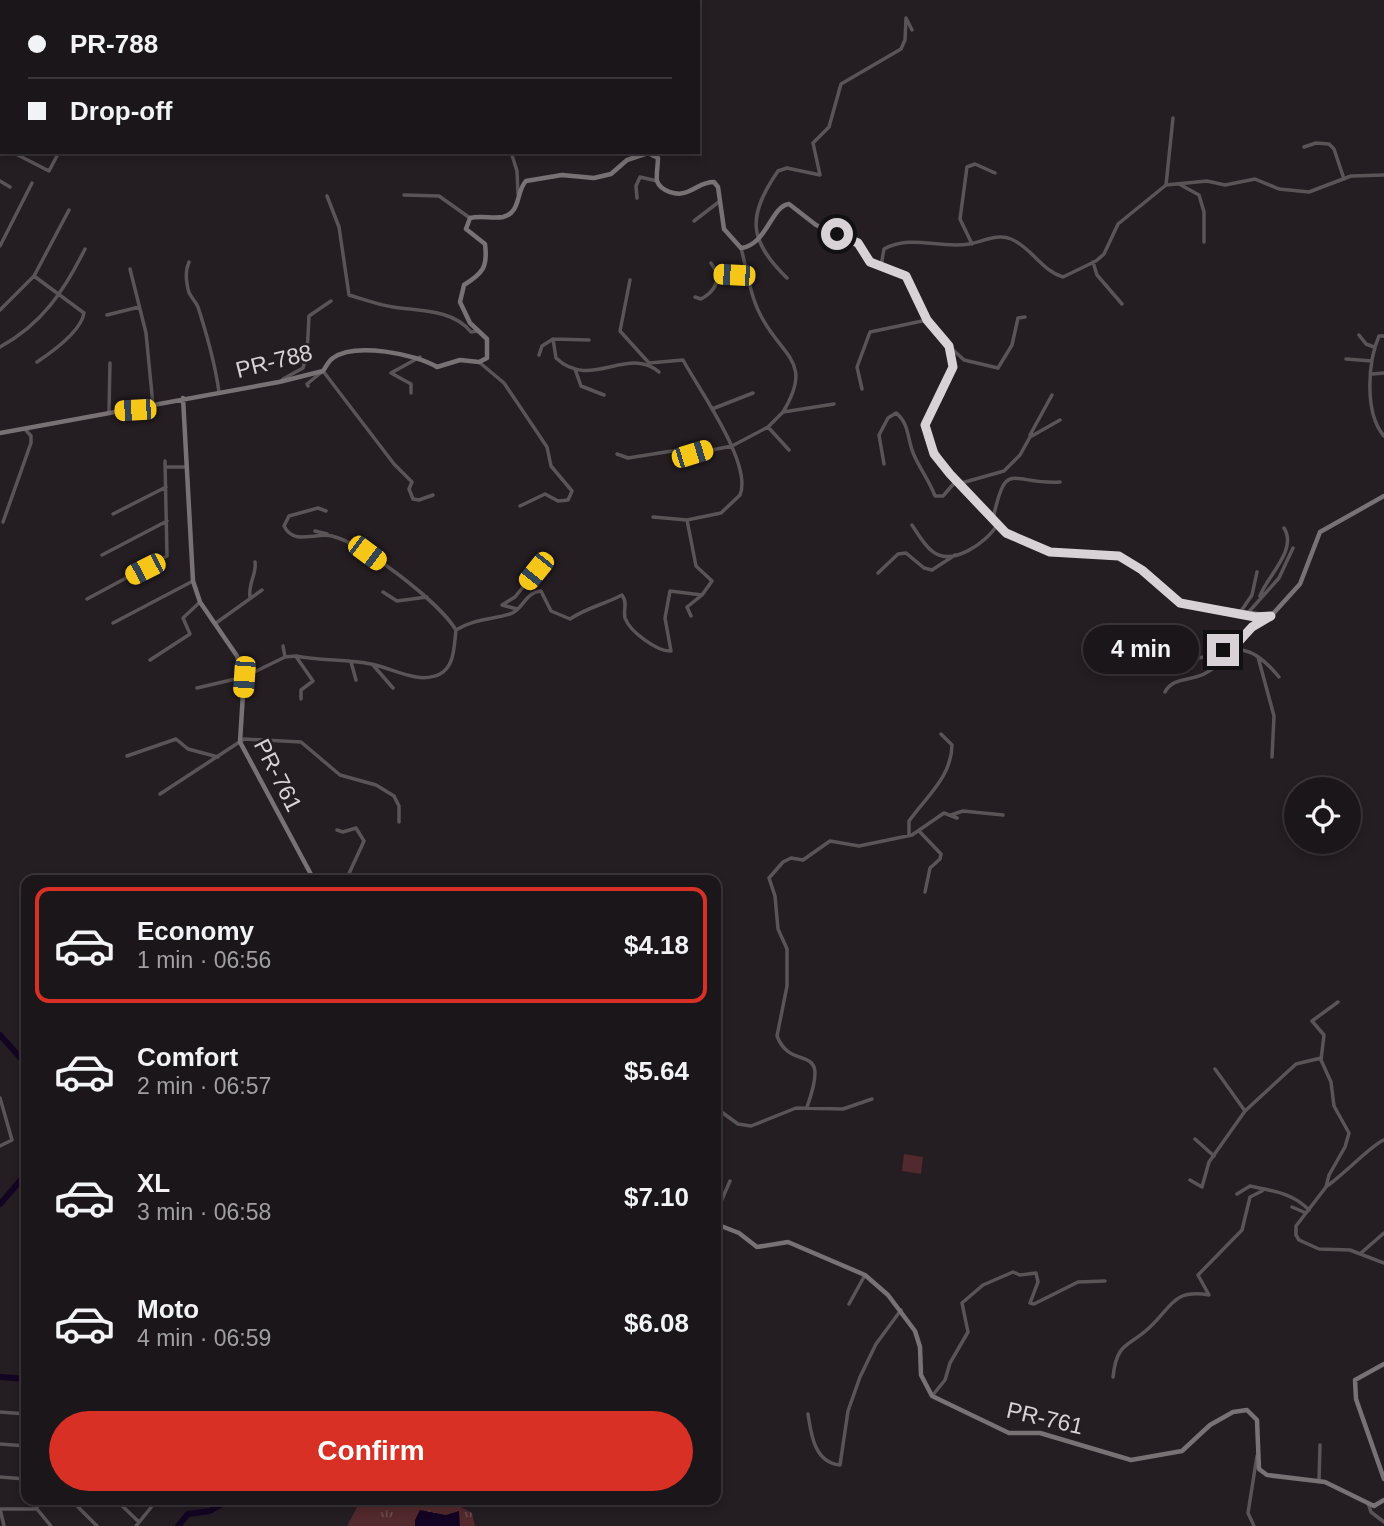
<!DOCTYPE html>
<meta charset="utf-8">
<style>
body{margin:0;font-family:Helvetica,sans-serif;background:#282327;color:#f1f3f6;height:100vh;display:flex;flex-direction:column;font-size:26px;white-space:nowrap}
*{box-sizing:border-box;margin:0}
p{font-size:23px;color:#a09fa2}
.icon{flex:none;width:38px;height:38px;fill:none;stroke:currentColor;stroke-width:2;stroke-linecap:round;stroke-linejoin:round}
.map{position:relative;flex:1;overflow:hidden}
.sheet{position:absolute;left:21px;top:875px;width:700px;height:630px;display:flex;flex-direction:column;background:#1b161a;border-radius:14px;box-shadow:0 4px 10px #0003,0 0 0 2px #393539}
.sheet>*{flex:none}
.top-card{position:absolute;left:0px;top:0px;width:700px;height:154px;box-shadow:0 4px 10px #0003,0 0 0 2px #393539;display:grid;align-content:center;height:154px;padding:0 28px;background:#1b161a}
.buttons{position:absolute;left:1284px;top:777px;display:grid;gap:14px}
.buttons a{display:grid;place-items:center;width:77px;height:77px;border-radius:50%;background:#1b161a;box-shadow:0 4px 10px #0003,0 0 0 2px #393539;font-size:35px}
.end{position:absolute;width:32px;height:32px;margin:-16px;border:9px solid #d8d2d6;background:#111;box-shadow:0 0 0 4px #111}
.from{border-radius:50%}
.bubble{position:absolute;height:49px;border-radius:24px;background:#1b161a;box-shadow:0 4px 10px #0003,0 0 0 2px #393539;font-size:23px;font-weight:700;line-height:49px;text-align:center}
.car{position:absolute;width:21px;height:42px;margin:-21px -10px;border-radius:9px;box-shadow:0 0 5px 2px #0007;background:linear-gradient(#f5c518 24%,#345 0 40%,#f5c518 0 76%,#345 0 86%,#f5c518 0)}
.top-card b{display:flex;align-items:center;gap:24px;height:66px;font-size:26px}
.top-card b+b{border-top:2px solid #393539}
.top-card i{width:18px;height:18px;background:#f1f3f6}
ul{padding:12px 0 0;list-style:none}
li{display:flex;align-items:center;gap:21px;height:116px;margin:0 14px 10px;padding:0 14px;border:4px solid transparent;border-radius:14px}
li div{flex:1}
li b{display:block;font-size:26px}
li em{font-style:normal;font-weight:700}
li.on{border-color:#d93025}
li>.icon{width:63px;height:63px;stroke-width:1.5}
.cta{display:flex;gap:14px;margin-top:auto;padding:14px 28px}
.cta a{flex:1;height:80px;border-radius:42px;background:#d93025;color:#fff;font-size:28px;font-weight:700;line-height:80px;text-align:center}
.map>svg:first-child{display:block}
.grass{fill:url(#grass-tufts)}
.park{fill:#52292d}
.water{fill:#130424}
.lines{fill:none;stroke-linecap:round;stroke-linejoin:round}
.river{stroke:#130424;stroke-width:6}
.street{stroke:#595455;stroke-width:3.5}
.secondary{stroke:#797274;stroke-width:4.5}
.route{stroke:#d8d2d6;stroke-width:9}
.labels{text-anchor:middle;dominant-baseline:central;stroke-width:5;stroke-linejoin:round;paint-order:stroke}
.street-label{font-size:23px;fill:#d8d2d6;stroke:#241d22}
</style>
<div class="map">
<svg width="1384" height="1526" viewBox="0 0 1384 1526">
<defs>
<pattern id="grass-tufts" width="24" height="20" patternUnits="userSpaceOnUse" patternTransform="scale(1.75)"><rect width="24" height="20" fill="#52292d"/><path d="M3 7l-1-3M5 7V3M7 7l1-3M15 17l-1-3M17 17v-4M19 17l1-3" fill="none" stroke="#6a474b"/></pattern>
</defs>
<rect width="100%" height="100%" fill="#241d22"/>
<path class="grass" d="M361,1500H447L472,1513L475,1526H347Z"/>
<path class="park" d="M904,1154L923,1157L921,1174L902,1171Z"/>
<path class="water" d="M420,1510L446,1515L459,1511L460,1526H415V1520Z"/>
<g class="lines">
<path class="river" d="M0,1035L26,1064
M0,1204L26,1174
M0,1377L26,1379
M178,1526L188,1514L210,1511L229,1500"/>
<path class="street" d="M539,0L540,2
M0,75L2,71
M0,107L2,108
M0,146L2,147
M1304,147L1316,143L1329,144L1334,149L1344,179
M12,152L49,171L59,152
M511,152L517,171L518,194
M0,181L10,187
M1179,184L1199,195L1204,212V242
M1166,185L1173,118
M404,195L439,196L470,218
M327,196L339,227L349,295C363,299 378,305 393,307C419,311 453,309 471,332L478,331
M637,198L636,186L640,177L657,181
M694,221L720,201
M972,244L960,219L967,167L975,164L995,173
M0,246L32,183
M741,248C747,270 750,296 761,316C782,357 814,361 783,412
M189,262C185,271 186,279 188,289C189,296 195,300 198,307C207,335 215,363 219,392
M1093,262L1097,275L1122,304
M711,263L718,274L734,275L747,269
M881,266L884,249C911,234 939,249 969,244C982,242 997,233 1011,239C1031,247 1042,271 1063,277L1096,261L1104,254L1118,224L1166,185L1207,181L1225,185L1255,179L1279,189L1309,192L1351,176L1384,175
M130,269L146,333L153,405
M34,276L84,313C81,331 52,352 37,362
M787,278C748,240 747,216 778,171L787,168L820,175L813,143L829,127L841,84L901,49L905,40L906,18L912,30
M695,297L701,299C712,293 717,286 718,274
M0,310L34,276L69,210
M107,315L139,307
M1359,335L1366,344L1374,347
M1384,336H1379C1368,361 1364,413 1384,436
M553,339L556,358C591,391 627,345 659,372
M0,347C42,324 64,291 85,249
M951,348L964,360L998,368L1012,345L1018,318L1025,317
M539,355L542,346L553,339L589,340
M1346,359L1372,361
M479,362L504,383L547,447L551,466L572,491L568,500L558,501L545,494L520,506
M575,369L581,386L604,395
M1372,374L1384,373
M283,379L303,368L307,354L309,316L331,301
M308,386L307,384L323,371L394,464L412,482L409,489L413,499L419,500L433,495
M862,389L857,367L870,332L927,320
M411,393V384L391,373L420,357
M712,409L753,393
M109,411L110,363
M768,427L789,450
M1030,435L1052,395
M617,454L628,458L672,451L692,454L732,446L768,427L783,412L834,404
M884,464L879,435L888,418L896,413C910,424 907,440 914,455C920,469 929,480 935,496H943L956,481
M165,467H187
M958,484L1004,471L1020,455L1030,437L1060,420
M326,511L318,508L289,516L284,526C294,546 315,532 332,536C364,544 439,602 456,630
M113,514L166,487
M653,517L687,520
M993,519C1006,457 1011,485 1060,482
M3,522L31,443V436L25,429
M912,525C918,534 924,545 932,551C952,568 988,541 997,525
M315,531L327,534
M102,555L167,521
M878,573L898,554L906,553L924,568L932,570L955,555
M383,592L397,601L427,597
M1260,596C1267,576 1298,550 1284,528
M250,597C248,583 257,574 255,562
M87,599L167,556L165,461
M517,609L502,605L515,597L536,571
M1239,614L1252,595L1257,572
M1246,615L1279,578L1293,548
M691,616L687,607L702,595
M113,623L193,581
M216,623L262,590
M1166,643L1168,655L1176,662C1225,658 1240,629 1279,677
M283,646L285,657
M1258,657L1274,716L1272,757
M297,658L313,681L301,690V699
M150,660L190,634L183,618L200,602
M351,662L356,680
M373,665L393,688
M197,688L244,677L285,657L296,656C321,661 347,659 371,664C392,668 419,685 440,674C455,666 454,645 456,630C474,619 490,620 510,614C523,610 525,592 541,591L551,611L570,619C588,607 603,605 622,595C628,603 623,609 625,618C630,632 658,652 671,651L665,618L670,591L702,595L712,581L696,566L687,520L721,513L740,495C753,464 698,388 683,360L649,363L620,331L630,280
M1165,692C1173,677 1190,681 1204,674C1229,661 1244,632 1271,616
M127,756L176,739L188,749L218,757
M160,794L244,739L301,742L340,775L376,785L394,796L399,806V822
M951,815L963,811L1003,815
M337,830L343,832L356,828L364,841L346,880
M920,832L941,854L940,859L930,868L925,892
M909,835V821C926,797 952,776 952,745L941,734
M1338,1002L1312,1021L1324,1035L1321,1060L1331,1082L1334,1106L1349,1133L1345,1147L1329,1175L1326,1187L1296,1226V1235L1299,1240L1319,1249L1350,1250L1384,1263
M1215,1069L1245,1111
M0,1098L12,1140L0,1146
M807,1107C832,1037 792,1075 777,1036L787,986V949L778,929L775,896L769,878L783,862L791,858L803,860L830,841L859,846L912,835L944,813L957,818
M716,1108L738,1124L751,1126L796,1108L843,1109L872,1099
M1195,1139L1214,1156
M1190,1180L1202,1187L1209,1162L1245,1111L1296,1064L1321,1058
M1327,1186C1341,1177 1375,1142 1384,1140
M1237,1194L1250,1186C1271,1191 1292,1192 1309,1210
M1292,1207L1306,1213
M716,1213L730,1181
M1361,1253L1384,1233
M849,1304L865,1275
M1113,1377C1117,1341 1128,1348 1150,1327C1173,1305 1174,1289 1209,1295L1198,1275L1242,1230L1250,1197L1262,1191
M932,1396L945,1380L950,1363L968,1332L962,1303L983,1285L1013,1272L1020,1275L1036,1273L1038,1282L1030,1303L1034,1304L1078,1282L1105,1281
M0,1412L26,1414
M808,1414C811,1433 814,1463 840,1465L848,1411L860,1377L876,1344L901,1310
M0,1444L26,1446
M0,1477L26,1479
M1319,1481L1320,1445
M37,1500V1509L51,1526
M71,1500L97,1526
M116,1500L139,1522
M1368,1503L1371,1512L1384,1522
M0,1509H37
M0,1509L4,1526
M136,1526L157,1500
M1254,1526L1248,1513L1257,1456"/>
<path class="secondary" d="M111,2L113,0
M0,31H2
M183,398L193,581L200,602L237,656L244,677L240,742L314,880
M0,433L279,382L323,371C326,367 329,360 333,358C355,342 416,354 437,367L460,360L479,362L487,358V339L470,323L460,302L464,285C483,273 488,267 485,244L466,229L470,218C481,215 492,219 503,217C521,213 516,191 526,181L562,175L594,178L611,174L627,160L648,153L658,158C658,164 656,175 657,181C661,192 678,196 687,192C698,188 702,182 714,182L718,187L724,229L741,248C767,245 771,206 789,204L816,225L858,243L870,262L906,277L927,320L949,346L953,367L942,395L930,410L925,425L927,438L950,474L1002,530L1050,552L1119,556L1142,570L1180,603L1271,616L1300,584L1320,532L1384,496
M716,1224L739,1233L757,1247L788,1242L865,1275L888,1295L915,1331L920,1347L921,1375L932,1396L1009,1433H1040L1131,1460L1182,1451L1210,1425L1233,1412L1247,1410L1257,1420L1259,1469L1267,1475L1325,1482L1374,1506L1384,1500
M1384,1364L1355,1380L1356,1399L1384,1479"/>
</g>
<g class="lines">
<path class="route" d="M837,234L858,243L870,262L906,276L927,320L949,346L953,367L925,425L934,454L950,474L1006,533L1050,552L1119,556L1142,570L1180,603L1255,617L1271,616L1252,627L1232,649L1223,650"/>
</g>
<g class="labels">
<g class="street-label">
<text transform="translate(274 361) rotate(-14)">PR-788</text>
<text transform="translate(278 775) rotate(63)">PR-761</text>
<text transform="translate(1045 1418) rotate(13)">PR-761</text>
</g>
</g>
</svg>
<div class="buttons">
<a><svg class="icon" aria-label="locate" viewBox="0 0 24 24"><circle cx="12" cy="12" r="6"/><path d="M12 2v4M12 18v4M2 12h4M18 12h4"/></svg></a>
</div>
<i class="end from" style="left:837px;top:234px"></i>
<i class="end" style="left:1223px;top:650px"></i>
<div class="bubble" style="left:1083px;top:625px;width:116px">4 min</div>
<i class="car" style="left:734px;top:275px;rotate:273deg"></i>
<i class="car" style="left:135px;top:410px;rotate:267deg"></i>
<i class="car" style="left:692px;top:454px;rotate:73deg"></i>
<i class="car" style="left:367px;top:553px;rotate:127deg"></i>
<i class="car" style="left:145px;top:569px;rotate:243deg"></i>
<i class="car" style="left:536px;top:571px;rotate:219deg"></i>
<i class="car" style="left:244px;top:677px;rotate:184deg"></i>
<div class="top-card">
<b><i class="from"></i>PR-788</b>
<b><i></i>Drop-off</b>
</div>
<section class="sheet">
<ul>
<li class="on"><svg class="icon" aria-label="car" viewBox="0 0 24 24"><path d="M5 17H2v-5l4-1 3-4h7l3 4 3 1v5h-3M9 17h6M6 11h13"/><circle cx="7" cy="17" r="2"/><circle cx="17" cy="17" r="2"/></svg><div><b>Economy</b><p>1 min · 06:56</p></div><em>$4.18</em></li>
<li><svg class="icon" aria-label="car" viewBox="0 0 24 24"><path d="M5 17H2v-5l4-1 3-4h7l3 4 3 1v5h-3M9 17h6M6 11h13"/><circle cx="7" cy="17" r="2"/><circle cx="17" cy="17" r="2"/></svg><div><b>Comfort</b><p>2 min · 06:57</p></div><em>$5.64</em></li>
<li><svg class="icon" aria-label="car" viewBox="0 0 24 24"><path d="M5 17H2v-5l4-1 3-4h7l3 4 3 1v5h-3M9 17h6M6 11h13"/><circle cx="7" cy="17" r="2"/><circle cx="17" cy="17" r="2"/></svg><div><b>XL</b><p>3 min · 06:58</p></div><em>$7.10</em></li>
<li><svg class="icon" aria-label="car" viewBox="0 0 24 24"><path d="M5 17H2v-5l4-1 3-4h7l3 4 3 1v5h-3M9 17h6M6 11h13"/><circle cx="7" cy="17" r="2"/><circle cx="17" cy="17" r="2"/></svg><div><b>Moto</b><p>4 min · 06:59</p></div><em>$6.08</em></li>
</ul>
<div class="cta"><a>Confirm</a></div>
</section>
</div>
